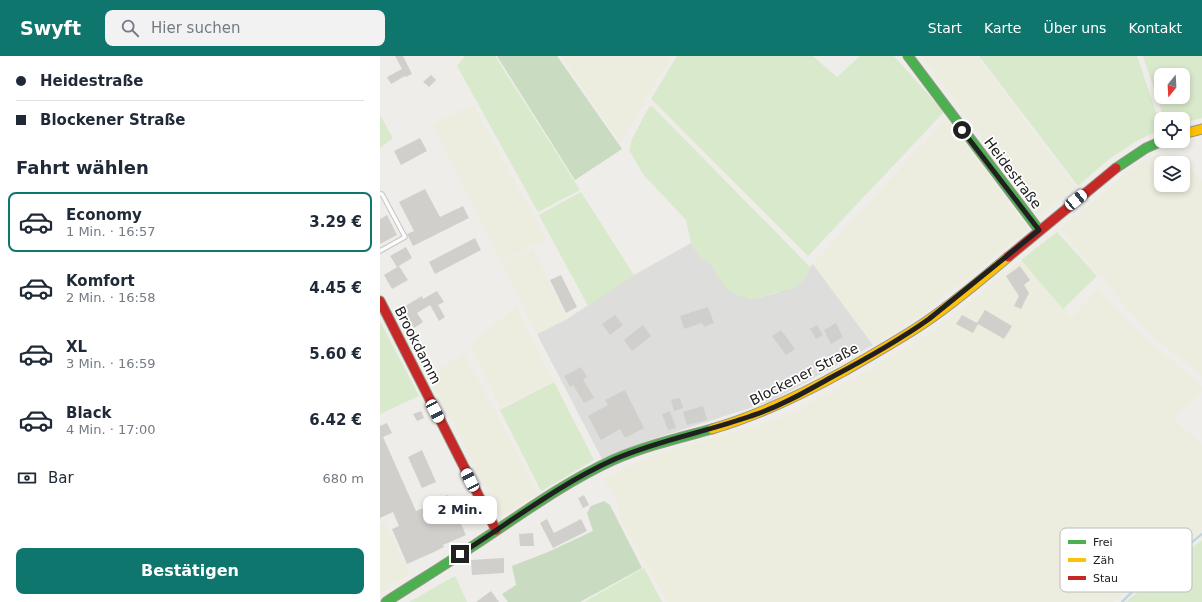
<!DOCTYPE html>
<html lang="de">
<meta charset="utf-8">
<style>
body{margin:0;font-family:"DejaVu Sans",sans-serif;background:#f2f2f3;color:#1f2937;height:100vh;display:flex;flex-direction:column;font-size:15px;white-space:nowrap}
*{box-sizing:border-box;margin:0}
p{font-size:13px;color:#747a83}
.icon{flex:none;width:22px;height:22px;fill:none;stroke:currentColor;stroke-width:2;stroke-linecap:round;stroke-linejoin:round}
.map{position:relative;flex:1;overflow:hidden}
.drawer{display:flex;flex-direction:column;background:#fff;width:380px}
.drawer>*{flex:none}
.guide{display:grid;align-content:center;height:88px;padding:0 16px;background:#fff}
.needle{width:26px;rotate:198deg}
.tools{position:absolute;left:774px;top:12px;display:grid;gap:8px}
.tools a{display:grid;place-items:center;width:36px;height:36px;border-radius:8px;background:#fff;box-shadow:0 2px 6px #0003;font-size:20px}
.end{position:absolute;width:18px;height:18px;margin:-9px;border:5px solid #202020;background:#fff;box-shadow:0 0 0 2px #fff}
.from{border-radius:50%}
.bubble{position:absolute;height:28px;border-radius:8px;background:#fff;box-shadow:0 2px 6px #0003;font-size:13px;font-weight:700;line-height:28px;text-align:center}
.car{position:absolute;width:12px;height:24px;margin:-12px -6px;border-radius:5px;box-shadow:0 0 3px 1px #0007;background:linear-gradient(#fff 24%,#345 0 40%,#fff 0 76%,#345 0 86%,#fff 0)}
.guide b{display:flex;align-items:center;gap:14px;height:38px;font-size:15px}
.guide b+b{border-top:1px solid #e0e1e3}
.guide i{width:10px;height:10px;background:#1f2937}
ul{padding:0;list-style:none}
li{display:flex;align-items:center;gap:12px;height:60px;margin:0 8px 6px;padding:0 8px;border:2px solid transparent;border-radius:8px}
li div{flex:1}
li b{display:block;font-size:15px}
li em{font-style:normal;font-weight:700}
li.current{border-color:#0f766e}
li>.icon{width:36px;height:36px;stroke-width:1.5}
h2{padding:0 16px;font-size:18px;line-height:48px}
.pay{display:flex;align-items:center;gap:10px;height:44px;padding:0 16px;font-size:15px}
.pay p{margin-inline-start:auto}
.cta{display:flex;gap:8px;margin-top:auto;padding:8px 16px}
.cta a{flex:1;height:46px;border-radius:8px;background:#0f766e;color:#fff;font-size:16px;font-weight:700;line-height:46px;text-align:center}
header{display:flex;align-items:center;gap:24px;box-sizing:border-box;height:56px;padding:0 20px;background:#0f766e;color:#fff}
header strong{font-size:19px}
nav{display:flex;gap:22px;margin-inline-start:auto;font-size:14px}
.search{width:280px;height:36px;background:#f2f2f3;display:flex;align-items:center;gap:10px;box-sizing:border-box;padding:0 14px;border-radius:8px;color:#747a83;font-size:15px}
main{display:flex;flex:1;min-height:0}
.map>svg:first-child{display:block}
.residential{fill:#dddddb}
.farmland{fill:#ecedde;fill-rule:evenodd}
.grass{fill:#d9e9cb;fill-rule:evenodd}
.forest{fill:#c9dbc1}
.lines{fill:none;stroke-linecap:round;stroke-linejoin:round}
.stream{stroke:#c0d6df;stroke-width:2.5}
.building{fill:#d1cfcc}
.lane-casing{stroke:#c5c5c4;stroke-width:5.5}
.fast-casing{stroke:#949783;stroke-width:11}
.slow-casing{stroke:#949783;stroke-width:11}
.jam-casing{stroke:#949783;stroke-width:11}
.path{stroke:#d6ccc9;stroke-width:1.5;stroke-dasharray:2 2;stroke-linecap:butt}
.lane{stroke:#fcfcfc;stroke-width:3.5}
.fast{stroke:#4caf50;stroke-width:9}
.slow{stroke:#ffc107;stroke-width:9}
.jam{stroke:#c62828;stroke-width:9}
.route{stroke:#202020;stroke-width:5}
.labels{text-anchor:middle;dominant-baseline:central;stroke-width:3.5;stroke-linejoin:round;paint-order:stroke}
.street-label{font-size:14px;fill:#202020;stroke:#fff}
.key{fill:#fff;stroke:#bcbcbc;stroke-width:1}
.key-label{font-size:11px;fill:#202020}
</style>
<header>
<strong>Swyft</strong>
<div class="search"><svg class="icon" aria-label="search" viewBox="0 0 24 24"><circle cx="10" cy="10" r="6"/><path d="M15 15l6 6"/></svg>Hier suchen</div>
<nav><a>Start</a><a>Karte</a><a>Über uns</a><a>Kontakt</a></nav>
</header>
<main>
<section class="drawer">
<div class="guide">
<b><i class="from"></i>Heidestraße</b>
<b><i></i>Blockener Straße</b>
</div>
<h2>Fahrt wählen</h2>
<ul>
<li class="current"><svg class="icon" aria-label="car" viewBox="0 0 24 24"><path d="M5 17H2v-5l4-1 3-4h7l3 4 3 1v5h-3M9 17h6M6 11h13"/><circle cx="7" cy="17" r="2"/><circle cx="17" cy="17" r="2"/></svg><div><b>Economy</b><p>1 Min. · 16:57</p></div><em>3.29 €</em></li>
<li><svg class="icon" aria-label="car" viewBox="0 0 24 24"><path d="M5 17H2v-5l4-1 3-4h7l3 4 3 1v5h-3M9 17h6M6 11h13"/><circle cx="7" cy="17" r="2"/><circle cx="17" cy="17" r="2"/></svg><div><b>Komfort</b><p>2 Min. · 16:58</p></div><em>4.45 €</em></li>
<li><svg class="icon" aria-label="car" viewBox="0 0 24 24"><path d="M5 17H2v-5l4-1 3-4h7l3 4 3 1v5h-3M9 17h6M6 11h13"/><circle cx="7" cy="17" r="2"/><circle cx="17" cy="17" r="2"/></svg><div><b>XL</b><p>3 Min. · 16:59</p></div><em>5.60 €</em></li>
<li><svg class="icon" aria-label="car" viewBox="0 0 24 24"><path d="M5 17H2v-5l4-1 3-4h7l3 4 3 1v5h-3M9 17h6M6 11h13"/><circle cx="7" cy="17" r="2"/><circle cx="17" cy="17" r="2"/></svg><div><b>Black</b><p>4 Min. · 17:00</p></div><em>6.42 €</em></li>
</ul>
<div class="pay"><svg class="icon" aria-label="cash" viewBox="0 0 24 24"><path d="M3 7h18v10H3z"/><circle cx="12" cy="12" r="2"/></svg>Bar<p>680 m</p></div>
<div class="cta"><a>Bestätigen</a></div>
</section>
<div class="map">
<svg width="822" height="546" viewBox="0 0 822 546">
<rect width="100%" height="100%" fill="#eeedea"/>
<path class="residential" d="M311,187L320,201L331,208L337,219L370,243L397,237L424,224L430,211L433,208L493,289L392,345L270,384L222,403L157,278L187,263L254,219Z"/>
<path class="farmland" d="M181,0H292L240,87Z
M542,0H597L695,131L659,160Z
M93,48L166,183L121,205L53,68Z
M566,62L648,173L541,259L493,289L433,208Z
M793,95L822,125V320L774,281L748,253L680,173L758,108L779,97ZM781,107H803V129H781Z
M153,192L187,263L157,278L122,207Z
M641,204L692,262L718,232L754,272L822,331V335L793,363L822,388V474L733,546H288L241,466L237,445L223,423L250,409L299,391L382,369L413,356L465,328L556,273Z
M136,251L173,325L120,352L90,288Z
M84,297L158,437L121,460L49,320Z
M5,466L29,518L0,538V468Z"/>
<path class="grass" d="M85,0H115L200,134L158,156L77,10Z
M297,0H433L457,21L480,0H514L564,56L428,200L271,43Z
M599,0H757L781,71V73L755,86L729,103L698,130Z
M763,0H822V62L803,67V63H784ZM781,19H803V41H781Z
M272,50L430,211L424,224L414,232L370,243L357,239L347,233L337,219L331,208L320,201L311,187L306,164L263,118L249,94L252,83L269,51Z
M0,59L13,82L0,92Z
M201,136L254,219L208,250L159,159Z
M677,176L717,220L683,253L641,204Z
M0,265L39,340L0,358Z
M174,326L214,404L161,435L120,354Z
M822,484V546H746L747,545Z
M264,512L282,546H204Z
M75,520L87,546H29Z"/>
<path class="forest" d="M117,0H177L242,93L195,124Z
M224,445L230,449L262,512L200,546H128L122,538L136,529L132,510L168,496L213,475L207,457L211,450Z"/>
<g class="lines">
<path class="stream" d="M742,546L755,533L822,478"/>
</g>
<path class="building" d="M15,0H23L32,18L26,21L25,20L11,28L7,21L22,13Z
M51,19L56,24L49,31L43,26Z
M40,82L47,95L21,109L14,95Z
M45,133L60,161L83,150L89,162L33,190L27,178L34,175L19,146Z
M7,159L17,179L0,188V163Z
M95,182L101,194L55,218L49,206Z
M26,191L32,202L17,211L10,200Z
M19,210L28,224L12,233L4,219Z
M640,210L650,224L644,229L649,237L641,253L634,250L639,240L626,220Z
M181,219L197,251L186,257L170,224Z
M57,235L64,246L58,249L65,261L59,265L50,249L37,257L43,266L34,272L22,252L42,240L43,243Z
M328,251L334,267L324,271L322,267L304,273L300,260Z
M605,254L632,270L624,283L598,268L593,277L576,268L582,259L597,267Z
M235,259L243,269L230,279L222,268Z
M456,267L463,281L451,288L444,274Z
M263,269L271,280L252,295L244,284Z
M437,269L443,279L436,283L430,273Z
M401,274L415,293L406,299L392,280Z
M201,311L207,321L203,323L214,342L204,347L193,329L190,331L184,320Z
M245,334L264,372L245,382L240,373L221,384L208,360L228,349L225,344Z
M300,342L303,352L294,355L291,344Z
M323,350L327,364L307,369L303,356Z
M41,355L44,362L37,365L33,358Z
M290,355L296,372L288,374L282,358Z
M7,367L12,377L3,381L36,455L48,450L47,448L68,439L86,479L63,489L64,491L54,496L27,508L12,473L19,470L13,456L0,462V370Z
M42,394L56,426L42,432L28,401Z
M204,439L209,449L203,452L198,442Z
M167,463L174,477L201,463L207,475L173,492L160,467Z
M153,477L154,490H140L139,478Z
M124,502V517L92,519L91,504Z
M111,535L119,546H96Z"/>
<g class="lines">
<defs>
<path id="lane" d="M0,138H2L25,181L0,195"/>
<path id="fast" d="M528,0L659,174
M736,112L766,92L782,85
M6,546C35,527 65,509 93,490C139,460 183,427 233,404C265,390 299,382 332,373"/>
<path id="slow" d="M803,78L822,73
M332,373C380,359 423,338 466,314C493,298 521,283 547,265C575,246 602,223 628,201"/>
<path id="jam" d="M628,201L736,112
M0,245L116,474"/>
</defs>
<use href="#lane" class="lane-casing"/>
<use href="#fast" class="fast-casing"/>
<use href="#slow" class="slow-casing"/>
<use href="#jam" class="jam-casing"/>
<path class="path" d="M789,89L799,86"/>
<use href="#lane" class="lane"/>
<use href="#fast" class="fast"/>
<use href="#slow" class="slow"/>
<use href="#jam" class="jam"/>
</g>
<g class="lines">
<path class="route" d="M80,498C131,466 179,428 235,403C279,384 326,376 371,360C399,351 425,336 450,322C484,304 518,285 549,263L659,174L582,74"/>
</g>
<g class="labels">
<g class="street-label">
<text transform="translate(633 117) rotate(53)">Heidestraße</text>
<text transform="translate(38 289) rotate(63)">Brookdamm</text>
<text transform="translate(424 318) rotate(-27)">Blockener Straße</text>
</g>
</g>
<rect x="680" y="472" width="132" height="64" rx="6" class="key"/>
<rect x="688" y="484" width="18" height="4" fill="#4caf50"/>
<rect x="688" y="502" width="18" height="4" fill="#ffc107"/>
<rect x="688" y="520" width="18" height="4" fill="#c62828"/>
<g class="key-label">
<text x="713" y="490">Frei</text>
<text x="713" y="508">Zäh</text>
<text x="713" y="526">Stau</text>
</g>
</svg>
<div class="tools">
<a><svg class="needle" viewBox="-14 -14 28 28"><path d="M0-13l5 13h-10z" fill="#e53935"/><path d="M0 13l5-13h-10z" fill="#747a83"/></svg></a>
<a><svg class="icon" aria-label="locate" viewBox="0 0 24 24"><circle cx="12" cy="12" r="6"/><path d="M12 2v4M12 18v4M2 12h4M18 12h4"/></svg></a>
<a><svg class="icon" aria-label="layers" viewBox="0 0 24 24"><path d="M12 4l9 5-9 5-9-5zM3 14l9 5 9-5"/></svg></a>
</div>
<i class="end from" style="left:582px;top:74px"></i>
<i class="end" style="left:80px;top:498px"></i>
<div class="bubble" style="left:43px;top:440px;width:74px">2 Min.</div>
<i class="car" style="left:696px;top:144px;rotate:51deg"></i>
<i class="car" style="left:55px;top:355px;rotate:153deg"></i>
<i class="car" style="left:90px;top:424px;rotate:333deg"></i>
</div>
</main>
